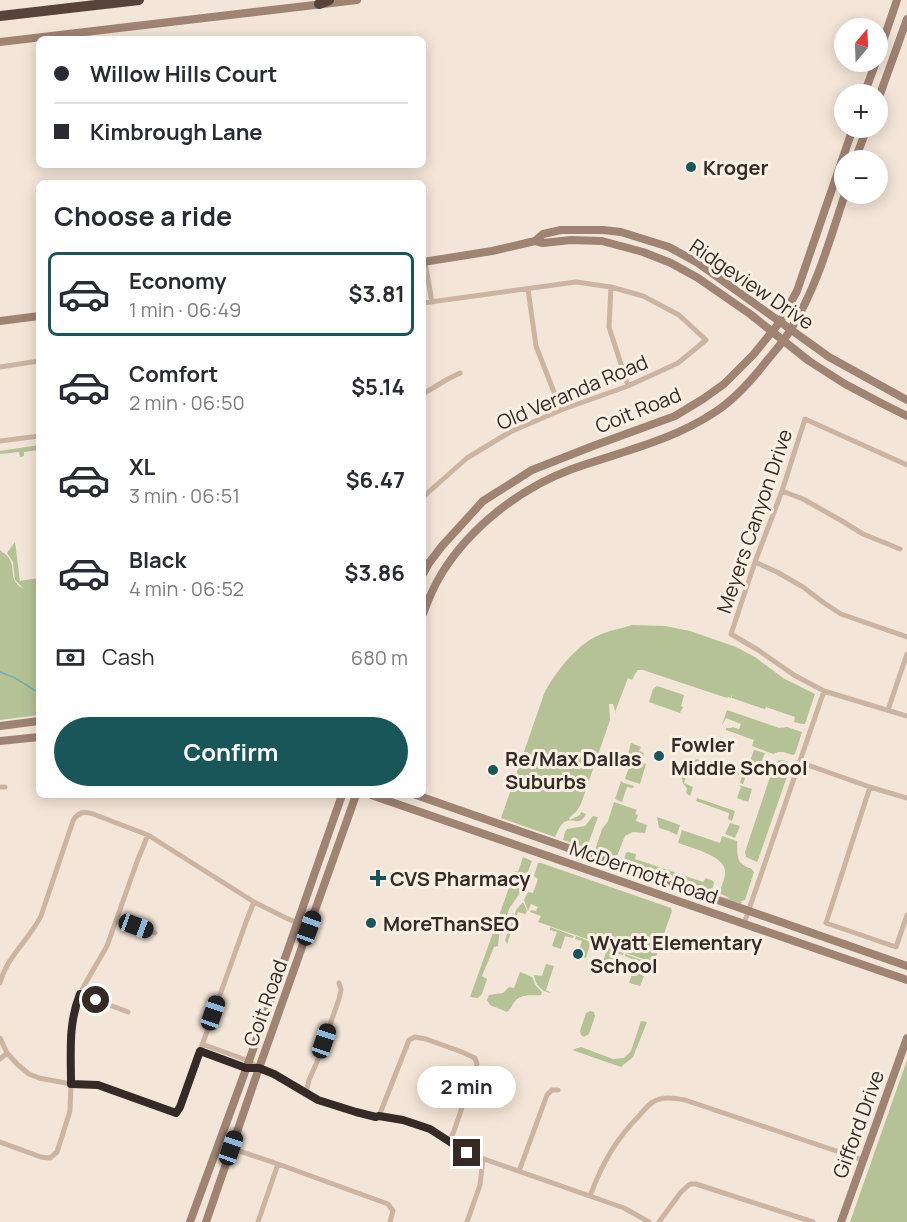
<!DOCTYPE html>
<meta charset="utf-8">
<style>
body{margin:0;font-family:Manrope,sans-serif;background:#f2f2f3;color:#2b2b33;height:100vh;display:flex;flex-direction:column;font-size:22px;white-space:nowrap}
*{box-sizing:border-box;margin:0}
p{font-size:20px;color:#7c7c81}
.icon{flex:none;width:33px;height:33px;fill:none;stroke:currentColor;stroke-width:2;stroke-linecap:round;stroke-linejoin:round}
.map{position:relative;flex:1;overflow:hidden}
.side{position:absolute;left:36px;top:180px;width:390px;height:618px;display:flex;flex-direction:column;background:#fff;border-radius:9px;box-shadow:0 3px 15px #0003}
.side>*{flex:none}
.banner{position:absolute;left:36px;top:36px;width:390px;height:132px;border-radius:9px;box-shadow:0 3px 15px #0003;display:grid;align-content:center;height:132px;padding:0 18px;background:#fff}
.needle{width:39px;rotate:19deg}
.fabs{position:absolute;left:834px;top:18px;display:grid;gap:12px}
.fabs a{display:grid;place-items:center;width:54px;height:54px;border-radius:50%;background:#fff;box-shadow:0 3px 15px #0003;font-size:30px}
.end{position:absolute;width:27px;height:27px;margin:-14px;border:8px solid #352a25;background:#fff;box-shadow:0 0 0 3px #fff}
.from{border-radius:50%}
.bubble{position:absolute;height:42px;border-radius:21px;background:#fff;box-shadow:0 3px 15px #0003;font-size:20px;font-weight:700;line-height:42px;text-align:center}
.car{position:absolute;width:18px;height:36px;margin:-18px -9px;border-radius:8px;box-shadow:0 0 4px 2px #0007;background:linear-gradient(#222 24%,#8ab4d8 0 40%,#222 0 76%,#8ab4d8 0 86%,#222 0)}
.banner b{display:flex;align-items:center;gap:21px;height:57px;font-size:22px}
.banner b+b{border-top:2px solid #e1e1e2}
.banner i{width:15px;height:15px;background:#2b2b33}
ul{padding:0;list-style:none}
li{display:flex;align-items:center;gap:18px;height:84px;margin:0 12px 9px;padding:0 6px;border:3px solid transparent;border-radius:9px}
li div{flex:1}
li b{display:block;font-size:22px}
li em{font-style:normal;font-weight:700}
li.on{border-color:#185659}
li>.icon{width:54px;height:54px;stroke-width:1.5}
h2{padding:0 18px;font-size:27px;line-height:72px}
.pay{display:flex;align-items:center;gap:15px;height:66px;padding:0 18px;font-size:22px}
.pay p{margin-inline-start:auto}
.primary-button{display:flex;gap:12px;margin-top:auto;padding:12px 18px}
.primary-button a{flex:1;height:69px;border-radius:36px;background:#185659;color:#fff;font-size:24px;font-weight:700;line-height:69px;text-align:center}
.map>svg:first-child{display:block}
.green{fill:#b4c296}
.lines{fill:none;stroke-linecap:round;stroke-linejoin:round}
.stream{stroke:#74b0b2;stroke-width:1.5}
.street{stroke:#cbb4a2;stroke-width:5}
.secondary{stroke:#9f8373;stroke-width:8}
.highway{stroke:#57433b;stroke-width:10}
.route{stroke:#352a25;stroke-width:8}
.poi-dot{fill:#185659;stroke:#faefe3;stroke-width:2}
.labels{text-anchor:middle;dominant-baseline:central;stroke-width:6;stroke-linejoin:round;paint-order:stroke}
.poi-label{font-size:20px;font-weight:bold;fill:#352a25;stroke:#faefe3;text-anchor:start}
.street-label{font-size:20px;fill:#352a25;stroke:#faefe3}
</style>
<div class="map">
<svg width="907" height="1222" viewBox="0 0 907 1222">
<rect width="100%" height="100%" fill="#f3e5d7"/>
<path class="green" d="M39,445V450L24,452V456L20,457L19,452L0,454V451Z
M15,542L20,581L39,578V715L0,720V550C3,553 8,555 10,560C16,573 8,580 24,589L15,580L13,562L7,553Z
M632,625L665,626L690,631L736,647L755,657L783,678L815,694L805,724H802L794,722L795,717L766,707L765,709L761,708L732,698V694L731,698L728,697L727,698L643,670H638L635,674L632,680L628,678L615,712L616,714L613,704H609L610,720L581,804L576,812L569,818L570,820L580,815L581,812L586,814C579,828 573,816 563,823C559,827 557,833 555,837L501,818L544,694C553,675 576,646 595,637C606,631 620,629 632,625Z
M657,686L684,695L681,706L683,707L680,713L649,702L653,689Z
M727,710L779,728L787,727L802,732L795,754L793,755L783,752H778L773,754L752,746L754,740L726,730V728H732V727L739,729L741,724L726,718L722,725Z
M631,743L641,747L639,751L644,753L642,759L628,754Z
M751,749L765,753L760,765L750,761L754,750Z
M632,759L646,764L640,784L625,779Z
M697,759L702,761L700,768L690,765L684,783L693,787L690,796L686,793L687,789L683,783L681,776L686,772L684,768Z
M715,760L744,770L747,763L750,764L743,784L740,783L742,776L713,766Z
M779,760L787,761L791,765L758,860L757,862L746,857L745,852L769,780L775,765Z
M621,781L624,783L634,786L633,788L627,787L622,802L615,799Z
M739,785L752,789L748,802L737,798L741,787Z
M697,798L735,811L732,821L728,819L729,813L696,801Z
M614,802L637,810L635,814L638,815L636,821L647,825L645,833L633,832L625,836L617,856L614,858L596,852L595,850L602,829L608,821Z
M593,816L598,817L587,847H584L563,840L565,832L567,829L585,826Z
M657,817L680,825L677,835L669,831L659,828Z
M730,823L740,826L735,838L725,834Z
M682,830L720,843L722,836L737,841C738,851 735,860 745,866C754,871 748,865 754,872L745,900L739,902H742L741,904L719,896L731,899L719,893C721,887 726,877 725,870C724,856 689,847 678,843Z
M628,852L636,854L635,859L703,882L706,878L713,881L714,883L712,889L709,891L626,862L624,859L626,853Z
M523,857L532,861L527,874L523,873L518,888L522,890L509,909L499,936L498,946L494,947L482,976L487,979L482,994L478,998L470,997L515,871L518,872Z
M538,863H541L671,908L672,911L654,962H650L648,964L643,959L609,947V944L616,946L610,944V941L607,946L538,922L541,916L530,912L531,910L536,911L538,907L531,904L528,911L524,900L528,892L533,893L538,879L534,876Z
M523,902L527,911L525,914L518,912L507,944L505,940L516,910Z
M550,927L574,936L573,938L565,936L561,949L552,946L557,932L550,930Z
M576,936L599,945L598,947L590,944L586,958L577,955L582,941L575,939Z
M600,945L624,953L623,955L615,953L611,967L602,964L607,950L600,947Z
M625,954L642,960L648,966L640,986L629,983L632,974L628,972L632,959L625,956Z
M546,964L554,966L546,990L551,993C541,992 535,984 534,975L542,976Z
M520,972L532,977L536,986L542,992L541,995C533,996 523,993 516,1000C512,1004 512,1008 507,1012L490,1005L487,1000L489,995L503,993L509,987L514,988Z
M590,1011L594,1012L595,1016L589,1034L584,1037L581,1035L580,1031L586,1013Z
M641,1021L647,1022L633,1057L621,1067L572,1050L581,1047L613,1059L624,1058L631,1051Z
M907,1060V1222H850Z"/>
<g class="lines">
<path class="stream" d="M0,672L15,678L39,693"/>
<path class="street" d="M425,262L432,302
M611,287L609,327L628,386
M528,289L536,346L561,410
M423,303L576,282L611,287L643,296L679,315L706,340L678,363L628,386L561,410L510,432L467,458L423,497
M0,367L39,361
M423,394L446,380L460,373
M0,441L39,436
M907,465L805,419L782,491L755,562L731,634L758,650L794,675L824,691L907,716
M782,491L803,499L842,521L863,534L900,549
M755,562L777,572L803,587L824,603L841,614L907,637
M888,710L907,654
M799,762L870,787L907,798
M0,787H5
M870,787L826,923L896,947L907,915
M117,919L155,933
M744,924L824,691
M0,983C7,956 29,940 41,916L73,821C78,812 84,811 93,814L148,835L254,902L286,918L309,928
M80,994L128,1012
M0,1038L7,1053L18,1065L29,1074L39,1078L71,1084L97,1085L176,1113L180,1107L246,922L254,902
M202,1044L249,1061L259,1068L274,1074L318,1100L356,1112L376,1117L379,1116L403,1120L430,1129L467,1153L624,1208L649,1222
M200,1051L248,1068
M0,1059L7,1053
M306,1093L309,1080L317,1062L339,999L341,990L339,983
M379,1116L409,1040L415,1037L426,1039L462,1052L475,1058L477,1064L454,1131L449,1142
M0,1142L41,1157L50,1158L57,1152L70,1111L71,1084L70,1036L75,1006L85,984L107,946L138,859L148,835
M219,1144L278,1164L388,1204L393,1211L390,1222
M519,1171L547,1095L552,1090H558
M590,1196C602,1164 615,1140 639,1116C643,1111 648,1105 653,1102C662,1096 674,1098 685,1100L863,1160
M258,1222L278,1164
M467,1222L480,1185L483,1159
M659,1222L681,1192L690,1184H696L813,1222"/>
<path class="secondary" d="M0,42L357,0
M878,56L897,0
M864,94L876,62
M878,100L907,19
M855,160L867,128
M535,241L543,234L561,230H603L621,232L669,247L698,263L829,357L907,400
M423,262L492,251L535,241L543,243L571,240L602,241L643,252L671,263L698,278L750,314L809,361L845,384L881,403L907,416
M0,321L39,316
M423,574L429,563L442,546L483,501L532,470L593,446L675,416L703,399L724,384L753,355L780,322L797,291L853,128
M423,614C428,600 434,586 442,573C471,526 521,488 572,469C620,452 672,441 715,412C732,401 748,384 761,368C771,355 783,343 791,329C817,287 830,239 845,194
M0,726L39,721
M0,741L39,737
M371,795L907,980
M416,795L907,966
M190,1222L249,1061L342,795
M206,1222L259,1068L356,795
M841,1222L907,1038"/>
<path class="highway" d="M319,4L329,0
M0,16L139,0"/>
</g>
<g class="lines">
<path class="route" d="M96,1000L80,994C68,1024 71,1053 71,1084L98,1085L176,1113L180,1107L200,1051L246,1068H259L274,1074L318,1100L356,1112L376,1117L379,1116L403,1120L430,1129L467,1153"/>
</g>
<g class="poi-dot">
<circle cx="691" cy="167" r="6"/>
<circle cx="659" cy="756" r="6"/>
<circle cx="493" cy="770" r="6"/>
<path d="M375 869h6v6h6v6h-6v6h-6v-6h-6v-6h6z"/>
<circle cx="371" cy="923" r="6"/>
<circle cx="578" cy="954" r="6"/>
</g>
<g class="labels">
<g class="poi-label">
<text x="703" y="167">Kroger</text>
<text x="671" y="744">Fowler<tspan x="671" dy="23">Middle School</tspan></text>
<text x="505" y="758">Re/Max Dallas<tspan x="505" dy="23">Suburbs</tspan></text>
<text x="390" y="878">CVS Pharmacy</text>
<text x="383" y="923">MoreThanSEO</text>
<text x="590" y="942">Wyatt Elementary<tspan x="590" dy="23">School</tspan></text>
</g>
<g class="street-label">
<text transform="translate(752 284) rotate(34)">Ridgeview Drive</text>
<text transform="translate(572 392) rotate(-23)">Old Veranda Road</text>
<text transform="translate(638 410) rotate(-22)">Coit Road</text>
<text transform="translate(754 521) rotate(-71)">Meyers Canyon Drive</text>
<text transform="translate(644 872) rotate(19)">McDermott Road</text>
<text transform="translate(265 1003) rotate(-70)">Coit Road</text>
<text transform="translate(858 1124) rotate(-70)">Gifford Drive</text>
</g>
</g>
</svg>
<div class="fabs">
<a><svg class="needle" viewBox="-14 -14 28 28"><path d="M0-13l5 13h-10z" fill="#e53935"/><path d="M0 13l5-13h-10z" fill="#7c7c81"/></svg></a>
<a>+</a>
<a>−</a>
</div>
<i class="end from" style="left:96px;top:1000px"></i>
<i class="end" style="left:467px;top:1153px"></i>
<div class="bubble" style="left:417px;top:1066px;width:99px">2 min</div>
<i class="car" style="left:136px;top:926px;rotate:110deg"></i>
<i class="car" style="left:309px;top:928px;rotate:20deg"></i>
<i class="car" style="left:213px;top:1013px;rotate:19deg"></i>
<i class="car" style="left:324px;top:1041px;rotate:19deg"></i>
<i class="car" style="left:231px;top:1148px;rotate:19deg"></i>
<div class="banner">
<b><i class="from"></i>Willow Hills Court</b>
<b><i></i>Kimbrough Lane</b>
</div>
<section class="side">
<h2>Choose a ride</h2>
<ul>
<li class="on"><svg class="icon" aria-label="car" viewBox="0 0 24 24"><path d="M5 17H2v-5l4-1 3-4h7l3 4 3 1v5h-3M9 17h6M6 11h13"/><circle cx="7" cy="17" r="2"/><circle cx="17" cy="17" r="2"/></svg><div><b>Economy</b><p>1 min · 06:49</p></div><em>$3.81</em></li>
<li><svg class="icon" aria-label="car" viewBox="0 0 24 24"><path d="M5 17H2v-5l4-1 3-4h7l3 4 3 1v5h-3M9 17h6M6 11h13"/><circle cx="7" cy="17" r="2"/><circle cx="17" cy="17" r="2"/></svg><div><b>Comfort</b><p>2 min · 06:50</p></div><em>$5.14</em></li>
<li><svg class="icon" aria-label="car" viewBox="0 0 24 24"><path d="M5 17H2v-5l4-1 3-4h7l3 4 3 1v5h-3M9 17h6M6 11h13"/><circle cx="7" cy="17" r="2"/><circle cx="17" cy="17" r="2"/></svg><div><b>XL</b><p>3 min · 06:51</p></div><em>$6.47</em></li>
<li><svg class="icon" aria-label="car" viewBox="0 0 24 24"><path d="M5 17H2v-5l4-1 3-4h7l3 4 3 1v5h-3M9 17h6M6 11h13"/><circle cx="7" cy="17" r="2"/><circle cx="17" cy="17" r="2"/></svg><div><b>Black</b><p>4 min · 06:52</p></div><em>$3.86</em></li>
</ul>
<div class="pay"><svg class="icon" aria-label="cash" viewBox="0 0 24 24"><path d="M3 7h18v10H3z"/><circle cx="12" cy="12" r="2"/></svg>Cash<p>680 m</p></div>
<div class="primary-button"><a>Confirm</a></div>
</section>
</div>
